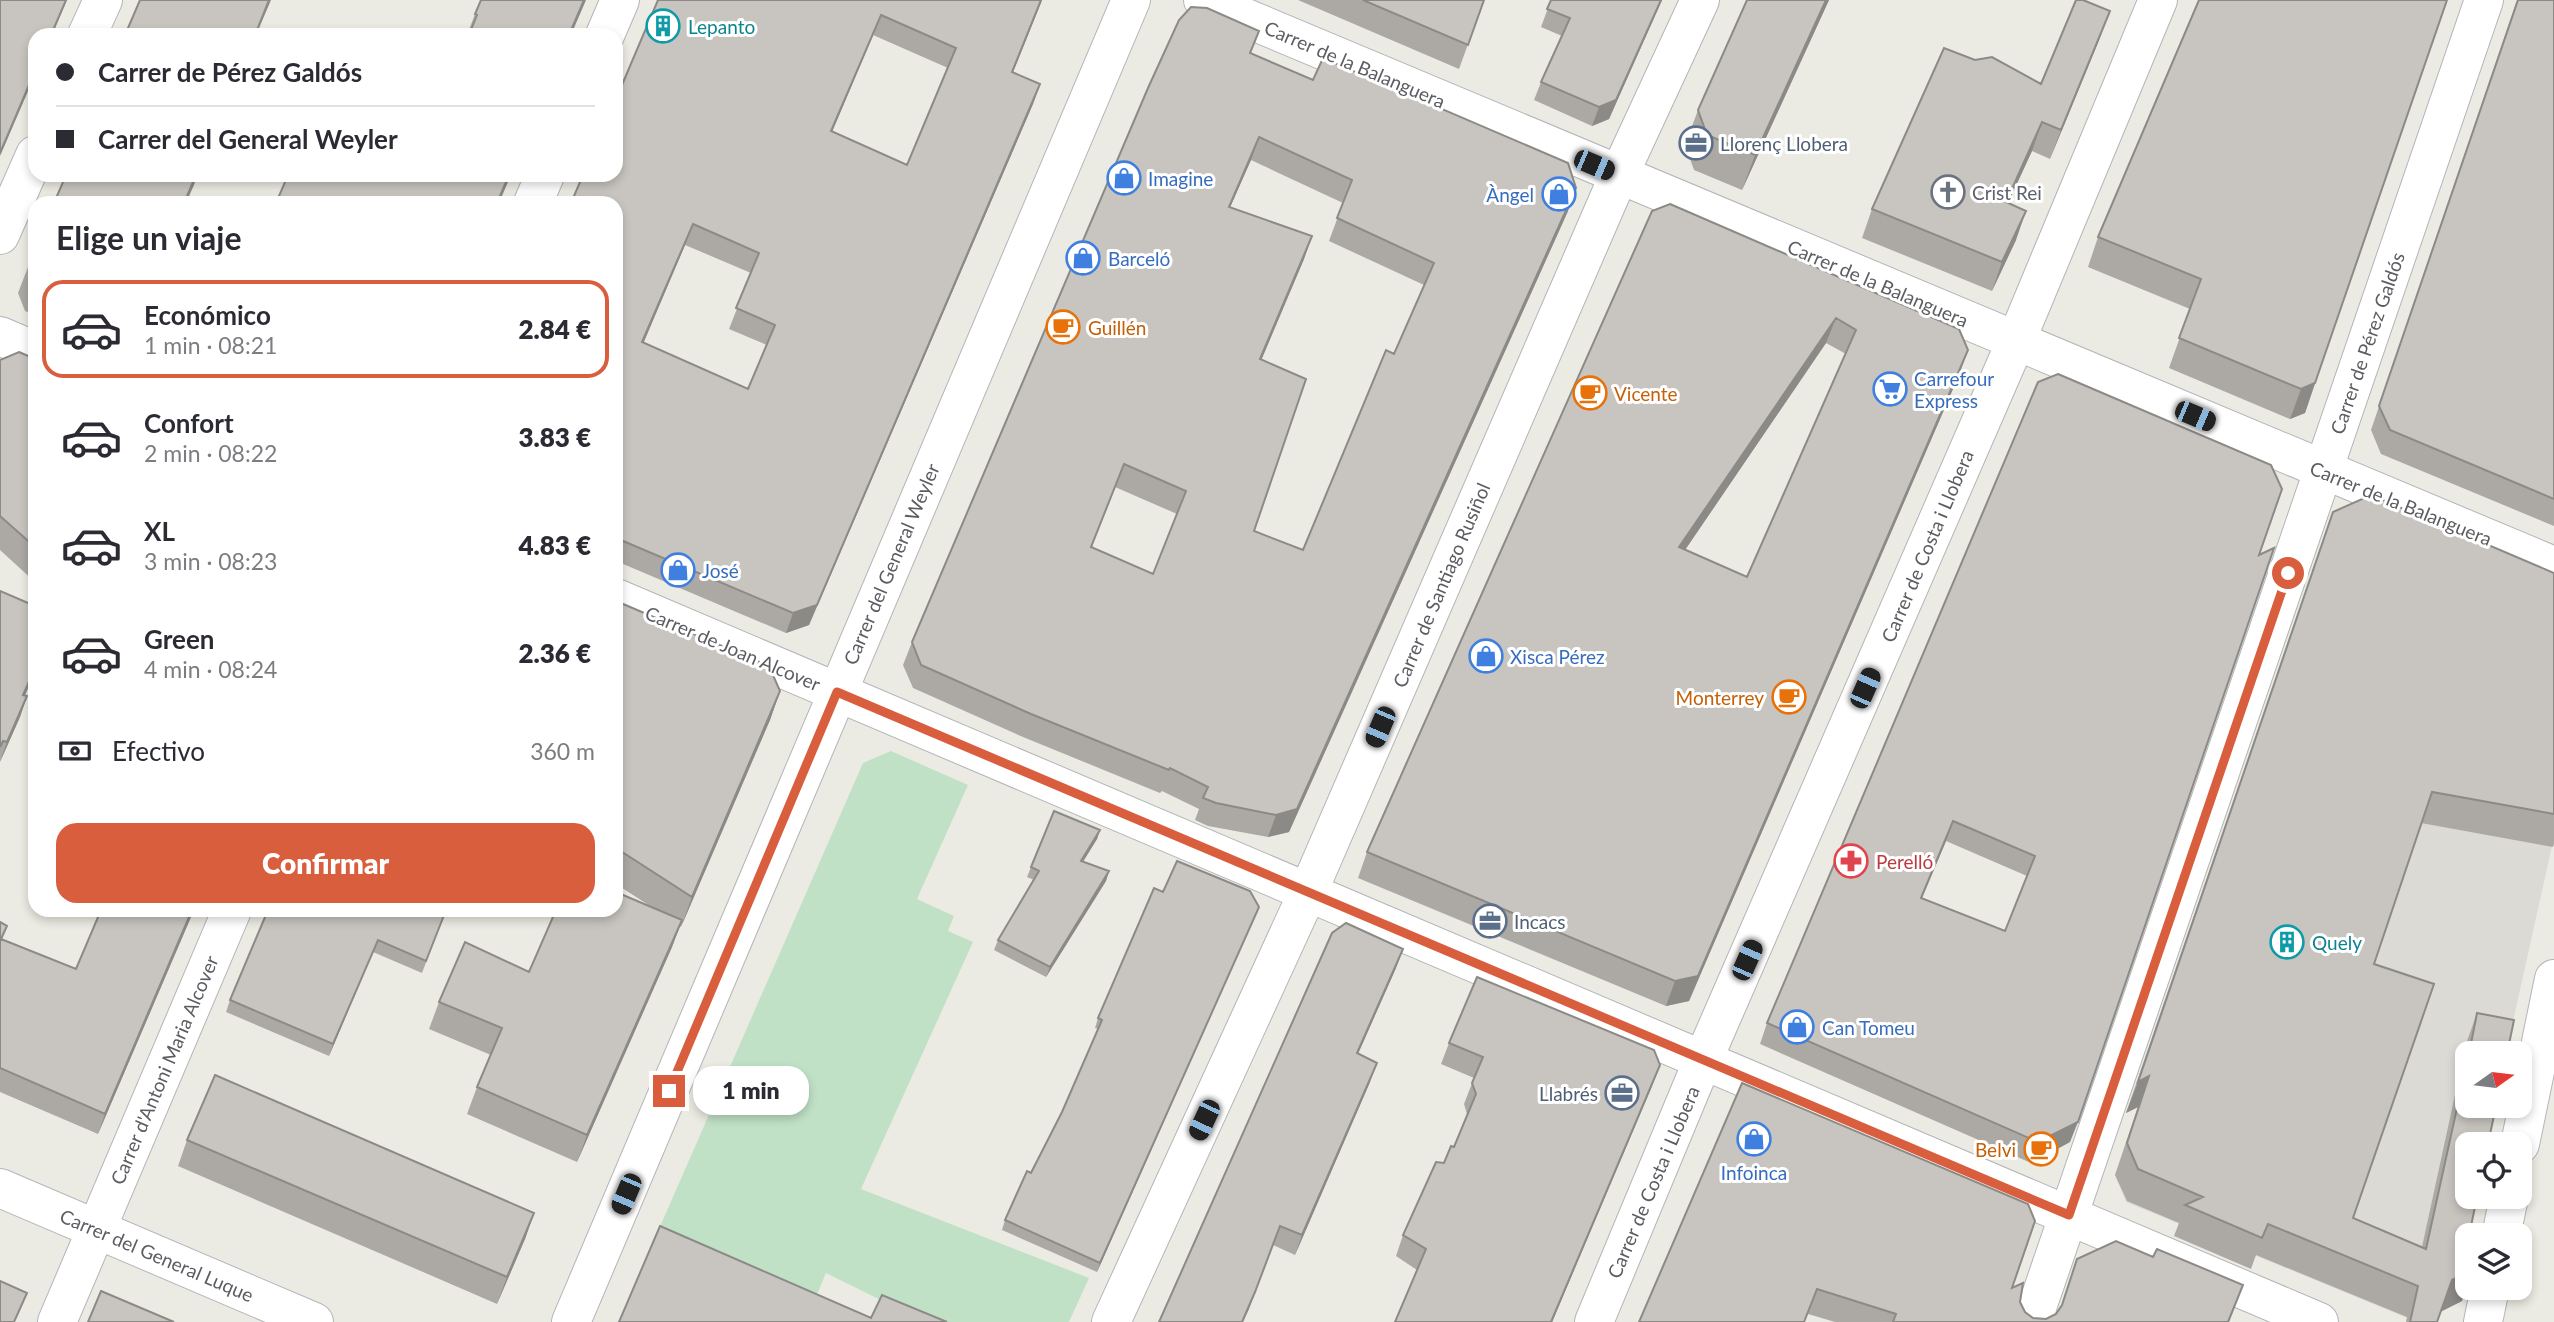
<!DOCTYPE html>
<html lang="es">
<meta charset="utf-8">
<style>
body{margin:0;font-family:Lato,sans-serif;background:#f7f7f7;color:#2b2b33;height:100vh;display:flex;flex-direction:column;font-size:26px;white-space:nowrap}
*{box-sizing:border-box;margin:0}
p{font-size:23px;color:#7c7c81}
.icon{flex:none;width:38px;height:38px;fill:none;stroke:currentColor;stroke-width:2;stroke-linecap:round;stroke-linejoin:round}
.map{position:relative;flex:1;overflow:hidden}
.side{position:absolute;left:28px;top:196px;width:595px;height:721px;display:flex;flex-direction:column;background:#fff;border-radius:21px;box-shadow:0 4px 10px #0003}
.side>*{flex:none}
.top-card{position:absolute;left:28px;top:28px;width:595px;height:154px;border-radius:21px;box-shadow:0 4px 10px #0003;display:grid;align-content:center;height:154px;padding:0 28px;background:#fff}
.needle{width:46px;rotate:76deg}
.fabs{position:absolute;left:2455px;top:1041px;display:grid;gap:14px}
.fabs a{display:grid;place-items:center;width:77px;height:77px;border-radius:14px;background:#fff;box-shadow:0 4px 10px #0003;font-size:35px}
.end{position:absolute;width:32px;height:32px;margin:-16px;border:9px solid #d85e3d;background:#fff;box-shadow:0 0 0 4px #fff}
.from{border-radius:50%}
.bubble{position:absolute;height:49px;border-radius:21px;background:#fff;box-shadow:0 4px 10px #0003;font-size:23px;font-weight:800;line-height:49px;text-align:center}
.car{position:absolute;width:21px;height:42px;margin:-21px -10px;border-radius:9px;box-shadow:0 0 5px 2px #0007;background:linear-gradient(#222 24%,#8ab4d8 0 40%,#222 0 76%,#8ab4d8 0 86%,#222 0)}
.top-card b{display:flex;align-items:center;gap:24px;height:66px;font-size:26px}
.top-card b+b{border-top:2px solid #e1e1e2}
.top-card i{width:18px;height:18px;background:#2b2b33}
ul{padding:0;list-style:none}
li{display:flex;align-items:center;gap:21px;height:98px;margin:0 14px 10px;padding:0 14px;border:4px solid transparent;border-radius:21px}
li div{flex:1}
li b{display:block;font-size:26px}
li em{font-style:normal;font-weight:800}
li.active{border-color:#d85e3d}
li>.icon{width:63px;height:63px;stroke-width:1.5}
h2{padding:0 28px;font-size:32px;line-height:84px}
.pay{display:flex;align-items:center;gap:18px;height:77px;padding:0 28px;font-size:26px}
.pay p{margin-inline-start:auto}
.action{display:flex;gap:14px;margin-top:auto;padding:14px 28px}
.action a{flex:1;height:80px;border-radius:21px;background:#d85e3d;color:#fff;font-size:28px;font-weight:800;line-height:80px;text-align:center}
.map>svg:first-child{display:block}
.industrial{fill:#dbdad5}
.green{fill:#c1e1c6}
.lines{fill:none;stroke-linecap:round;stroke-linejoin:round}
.street-casing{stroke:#b3b4b9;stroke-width:40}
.secondary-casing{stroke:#b4b6bb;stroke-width:40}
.street{stroke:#fff;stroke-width:38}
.secondary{stroke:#fff;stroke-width:38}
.wall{fill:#aca9a5;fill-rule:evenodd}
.shaded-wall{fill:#8c8a86}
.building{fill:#c8c5c0;stroke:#8c8a86;stroke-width:2;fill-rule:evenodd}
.route{stroke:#d85e3d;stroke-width:9}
.labels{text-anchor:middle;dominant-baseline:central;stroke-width:6;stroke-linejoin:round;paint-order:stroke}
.culture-label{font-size:19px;fill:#0d838f;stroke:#fff;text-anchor:start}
.street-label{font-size:19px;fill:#5b5d62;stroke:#fff}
.service-label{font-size:19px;fill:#4e5e75;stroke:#fff;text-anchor:start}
.shop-label{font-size:19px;fill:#366cbe;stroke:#fff;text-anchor:start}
.worship-label{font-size:19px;fill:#5b616d;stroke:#fff;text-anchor:start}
.food-label{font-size:19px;fill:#c56008;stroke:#fff;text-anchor:start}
.health-label{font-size:19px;fill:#be3a42;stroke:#fff;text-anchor:start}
</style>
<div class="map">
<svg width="2554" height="1322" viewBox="0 0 2554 1322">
<rect width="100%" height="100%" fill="#ecebe3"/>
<path class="industrial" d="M2328,539L2554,837L2506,1053L2468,1054V1197L2452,1294L2440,1313L2425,1321L2407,1318L2126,1202L2115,1175Z"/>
<path class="green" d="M891,751L968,785L917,899L954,916L948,931L973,942L861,1189L1089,1278L1069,1322H925L826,1273L811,1309L655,1238L863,763Z"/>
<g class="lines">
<defs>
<path id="street" d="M1203,0L2554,566
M87,35L103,0
M605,35L620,0
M533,203L545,175
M0,235L35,155
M0,336L35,351
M616,598L2319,1322
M2520,1144L2554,979
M2501,1236L2509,1197
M57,1322L232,910
M571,1322L1131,0
M1111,1322L1308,892L1619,175L1700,0
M1594,1322L1703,1060L2016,341L2158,0
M2032,1322L2484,0
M2483,1322L2490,1288"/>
<path id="secondary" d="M0,1188L314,1322"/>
</defs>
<use href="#street" class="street-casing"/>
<use href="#secondary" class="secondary-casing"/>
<use href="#street" class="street"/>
<use href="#secondary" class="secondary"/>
</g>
<path class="wall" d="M658,0H1042L1013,72L1040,84L1033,104L809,625L786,633L616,561V203ZM873,35L948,68L907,165L832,131ZM685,245L751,273L729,329L767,345L748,389L643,343Z
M1298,0H1484L1459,69Z
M1551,0H1662L1609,119L1592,126L1534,100L1541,82L1562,36L1541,27Z
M1747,0H1829L1742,190L1694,170L1685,145L1698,110Z
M2447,0L2305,413L2290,419L2169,368L2190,309L2088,267L2098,237Z
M2517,0H2554V526L2381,454L2371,430Z
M475,14L571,35H467Z
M2099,40L2050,159L2032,151L2008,203L2016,240L1992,291L1862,238L1872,209L1975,60L2041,84Z
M1251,53L1568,211L1289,832L1268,837L1208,826L1195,820L1199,809L1162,791L1160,793L1023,737L913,688L903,665L912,642ZM1251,160L1343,203L1329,241L1424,285L1394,354L1303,550L1254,531L1261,360L1304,259L1312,236L1230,207ZM1115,487L1177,514L1153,574L1092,547Z
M1652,211L1959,375L1689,1001L1666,1006L1358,878L1367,852ZM1826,343L1846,354L1747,577L1685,550Z
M35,249V315L25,311L18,293Z
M35,359V582L0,550V360Z
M2271,465L2259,555L2070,1142L2031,1163L1760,1044L1767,1023ZM1946,841L2027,876L2005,931L1922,898Z
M2333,512L2554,573V844L2553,847L2421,823L2374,964L2353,1218L2422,1247L2466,1044L2477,1013L2507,1054H2468V1106L2462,1301L2440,1312L2437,1322H2406L2407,1317L2256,1255L2251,1269L2174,1236L2179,1223L2127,1201L2115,1175L2138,1107L2126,1113Z
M0,591L35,672L25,695L27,696L20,717L0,762Z
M616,601L780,691L770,720L681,927L680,926L672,947L577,1162L467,1114L477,1087L491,1055L429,1029L439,1002L529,972L650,906L616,884Z
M1100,830L1097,839L1083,861L1109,871L1106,881L1046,977L994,950L998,940L1034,880L1027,877L1031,867Z
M1163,892L1259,907L1097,1272L1002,1230L1005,1220L1062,1112L1098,1029L1095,1028L1098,1018Z
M194,910L98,1134L0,1092V922L7,926L2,939L76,969Z
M446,910L422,973L373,952L329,1056L226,1012L230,1000Z
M1396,968L1358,1053L1370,1082L1295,1255L1273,1245L1248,1311L1159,1322Z
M1449,1043L1652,1086L1552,1322H1395L1417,1270L1396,1256L1403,1235L1454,1147L1467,1114L1464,1104L1474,1078L1441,1064Z
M1742,1083L2012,1288L2025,1312L2033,1318L2046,1319L2153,1257L2243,1285L2229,1322H1835L1808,1314Z
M187,1140L534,1213L525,1239L497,1304L178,1166Z"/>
<path class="shaded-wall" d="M66,0H67L52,35H51Z
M269,0H271L256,35H255Z
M584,0H586L571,35H569Z
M1041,0H1042L1005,92L1012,72Z
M1661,0H1662L1609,119L1592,126L1599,107Z
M1826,0H1829L1742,190L1755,155Z
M2110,11L2099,40L2050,159L2061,130Z
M881,15L873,35L824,151L831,131Z
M35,71V75L0,156V153Z
M1040,84L1033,104L809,625L786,633L793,613Z
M2042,122L2032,151L1995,231L2006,202Z
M1259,137L1251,160L1220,230L1229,207Z
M196,175H197L194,185L186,203H184Z
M509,175H511L499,203H497Z
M1576,188L1568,211L1289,832L1268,837L1276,815Z
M2026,211L2016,240L1992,291L2002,262Z
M693,224L685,245L635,363L642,342Z
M1312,236L1304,259L1252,382L1260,359Z
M1836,318L1826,343L1670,572L1679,547Z
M1968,350L1959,375L1689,1001L1666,1006L1675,981Z
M2315,383L2305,413L2290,419L2301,389Z
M35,668V672L16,716L23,695Z
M780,691L770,720L681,927L692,897Z
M27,696L20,717L0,762L7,742Z
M1953,821L1946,841L1913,918L1921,898Z
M1100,830L1097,839L1078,870L1081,861Z
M1109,871L1106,881L1046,977L1050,967Z
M1259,907L1255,916L1097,1272L1100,1263Z
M192,910H194L98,1134L105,1114Z
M682,920L672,947L577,1162L587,1135Z
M378,940L373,952L329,1056L333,1044Z
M1403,949L1396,968L1350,1072L1357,1053Z
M1377,1063L1370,1082L1295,1255L1302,1235Z
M1660,1065L1652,1086L1552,1322H1551Z
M2149,1076L2138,1107L2126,1113L2138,1082Z
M2078,1122L2070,1142L2031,1163L2038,1142Z
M534,1213L525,1239L497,1304L507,1277Z
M1273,1245L1248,1311L1243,1322H1242Z
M2468,1272V1285L2462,1301L2440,1312L2452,1280Z"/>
<path class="building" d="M0,0H66L51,35H35V71L0,153Z
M140,0H269L255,35H125Z
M481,0H584L569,35H469L477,15L475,14Z
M658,0H1041L1012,72L1040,84L817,605L793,613L616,538V203H571L583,175H616V99ZM881,15L956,48L907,165L831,131ZM693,224L759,253L736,308L775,325L748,389L642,342Z
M1363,0H1484L1468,45Z
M1551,0H1661L1616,100L1599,107L1541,82L1570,18L1547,9Z
M1747,0H1826L1755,155L1707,135L1698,110Z
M2076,0H2083L2110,11L2061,130L2042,122L2006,202L2026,211L2002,262L1872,209L1944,48L1975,60L1992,57L2041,84Z
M2199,0H2447L2315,383L2301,389L2179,338L2201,279L2098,237Z
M2518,0H2554V499L2390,430L2379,406Z
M1191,7L1207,8L1259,31L1250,53L1313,80L1323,58L1568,163L1576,188L1297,809L1276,815L1216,803L1203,798L1208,787L1170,768L1169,770L1031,714L921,665L912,642L1148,88L1179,20ZM1259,137L1352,180L1337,218L1434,263L1394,354L1386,350L1303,550L1254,531L1306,379L1260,359L1312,236L1229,207ZM1124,464L1186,491L1153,574L1091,547Z
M66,175H196L184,203H54Z
M288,175H393L395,176V175H509L497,203H276Z
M1670,204L1959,329L1968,350L1698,976L1675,981L1367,852L1652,211ZM1836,318L1856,330L1747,577L1679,547Z
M35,249V280L29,264Z
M19,352L35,359V547L0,516V360Z
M2058,374L2271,465L2282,489L2259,555L2274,548L2078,1122L2038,1142L1767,1023L2038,382ZM1953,821L2035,856L2005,931L1921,898Z
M2371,495L2554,573V814L2432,792L2374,964L2434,984L2353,1218L2426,1249L2468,1058V1106H2496L2488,1144H2468V1197H2477L2469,1236H2468V1243L2464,1262L2459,1260L2458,1263L2468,1267V1272L2452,1280L2437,1322H2410L2418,1286L2268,1224L2262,1238L2185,1205L2203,1197L2138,1169L2127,1143L2149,1076L2138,1082L2333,512Z
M0,591L35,606V668L23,695L27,696L7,742L3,741L0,747Z
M616,601L769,666L780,691L692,897L616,848Z
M1054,811L1100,830L1081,861L1109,871L1050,967L998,940L1039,871L1031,867Z
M1177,861L1250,891L1259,907L1100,1263L1005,1220L1027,1171L1031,1173L1062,1112L1102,1020L1098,1018L1154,888L1163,892Z
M616,892L682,920L587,1135L477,1087L502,1028L439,1002L465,942L529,972L556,910H616Z
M101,910H192L105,1114L0,1068V922L7,926L1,939L76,969Z
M268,910H446L426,961L378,940L333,1044L230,1000Z
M1346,923L1403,949L1357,1053L1377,1063L1302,1235L1280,1226L1255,1292L1242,1322H1159L1332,933Z
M1477,977L1654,1050L1660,1065L1551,1322H1395L1426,1249L1403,1235L1436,1162L1444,1163L1451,1146L1454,1147L1476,1094L1472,1083L1483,1057L1449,1043Z
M2477,1013L2514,1020L2507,1054H2469Z
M215,1075L534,1213L507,1277L187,1140Z
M1742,1083L2028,1204L2035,1221L2012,1288L2023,1283L2020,1302L2025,1312L2033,1318L2046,1319L2056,1314L2062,1305L2077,1259L2116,1241L2153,1257L2157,1249L2243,1285L2228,1322H1893L1896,1314L1817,1289L1804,1322H1639Z
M660,1226L871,1318L882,1295L947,1322H619Z
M0,1281L27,1293L14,1322H0Z
M101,1291L174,1322H88Z"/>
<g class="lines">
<path class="route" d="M669,1091L837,692L2069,1215L2288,573"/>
</g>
<defs>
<symbol id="building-ring" viewBox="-11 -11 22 22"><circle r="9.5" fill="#fff" stroke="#0f9aa8" stroke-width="1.5"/><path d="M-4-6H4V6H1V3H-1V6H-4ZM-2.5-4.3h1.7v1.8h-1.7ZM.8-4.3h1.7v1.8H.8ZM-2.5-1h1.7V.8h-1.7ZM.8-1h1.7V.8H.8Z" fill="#0f9aa8"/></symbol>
<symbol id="office-ring" viewBox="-11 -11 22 22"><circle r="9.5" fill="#fff" stroke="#5c6f8a" stroke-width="1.5"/><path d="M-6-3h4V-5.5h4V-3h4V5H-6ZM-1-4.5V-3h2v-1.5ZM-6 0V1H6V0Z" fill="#5c6f8a"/></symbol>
<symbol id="shop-ring" viewBox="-11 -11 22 22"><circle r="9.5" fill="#fff" stroke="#3f7fe0" stroke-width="1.5"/><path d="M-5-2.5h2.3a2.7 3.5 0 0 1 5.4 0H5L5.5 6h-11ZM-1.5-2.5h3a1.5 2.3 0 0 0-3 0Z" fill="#3f7fe0"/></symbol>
<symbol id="church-ring" viewBox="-11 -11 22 22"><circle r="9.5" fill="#fff" stroke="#6b7280" stroke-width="1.5"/><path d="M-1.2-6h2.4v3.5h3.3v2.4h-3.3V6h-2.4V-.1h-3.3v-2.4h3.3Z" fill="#6b7280"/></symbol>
<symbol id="cafe-ring" viewBox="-11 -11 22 22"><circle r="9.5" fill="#fff" stroke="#e8710a" stroke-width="1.5"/><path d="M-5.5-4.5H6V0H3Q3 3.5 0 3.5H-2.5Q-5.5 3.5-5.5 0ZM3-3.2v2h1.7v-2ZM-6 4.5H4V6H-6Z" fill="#e8710a"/></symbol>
<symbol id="supermarket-ring" viewBox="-11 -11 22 22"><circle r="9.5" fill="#fff" stroke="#3f7fe0" stroke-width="1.5"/><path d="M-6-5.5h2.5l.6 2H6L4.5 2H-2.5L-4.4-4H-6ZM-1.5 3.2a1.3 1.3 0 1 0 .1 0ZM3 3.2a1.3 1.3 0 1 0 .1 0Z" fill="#3f7fe0"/></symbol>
<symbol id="pharmacy-ring" viewBox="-11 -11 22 22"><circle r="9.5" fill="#fff" stroke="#e0444e" stroke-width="1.5"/><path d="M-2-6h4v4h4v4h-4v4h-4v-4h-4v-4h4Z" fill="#e0444e"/></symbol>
</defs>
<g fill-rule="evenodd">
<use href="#building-ring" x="644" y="7" width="38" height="38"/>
<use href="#office-ring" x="1677" y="124" width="38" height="38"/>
<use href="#shop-ring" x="1105" y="159" width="38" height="38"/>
<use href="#church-ring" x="1929" y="173" width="38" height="38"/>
<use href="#shop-ring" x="1540" y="175" width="38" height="38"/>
<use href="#shop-ring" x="1064" y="239" width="38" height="38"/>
<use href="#cafe-ring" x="1044" y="308" width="38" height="38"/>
<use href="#supermarket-ring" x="1871" y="370" width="38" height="38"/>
<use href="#cafe-ring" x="1571" y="374" width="38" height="38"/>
<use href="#shop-ring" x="659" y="551" width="38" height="38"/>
<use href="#shop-ring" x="1467" y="637" width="38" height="38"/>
<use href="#cafe-ring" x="1770" y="678" width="38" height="38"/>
<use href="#pharmacy-ring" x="1832" y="842" width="38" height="38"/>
<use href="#office-ring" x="1471" y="902" width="38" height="38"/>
<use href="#building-ring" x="2268" y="923" width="38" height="38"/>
<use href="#shop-ring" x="1778" y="1008" width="38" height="38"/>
<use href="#office-ring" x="1603" y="1074" width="38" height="38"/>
<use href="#shop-ring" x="1735" y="1120" width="38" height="38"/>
<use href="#cafe-ring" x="2022" y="1130" width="38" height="38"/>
</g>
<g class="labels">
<g class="culture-label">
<text x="688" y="26">Lepanto</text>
<text x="2312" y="942">Quely</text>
</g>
<g class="street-label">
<text transform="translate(1355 64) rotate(23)">Carrer de la Balanguera</text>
<text transform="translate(1878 283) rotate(23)">Carrer de la Balanguera</text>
<text transform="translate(2367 343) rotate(-71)">Carrer de Pérez Galdós</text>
<text transform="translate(2401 503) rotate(22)">Carrer de la Balanguera</text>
<text transform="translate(1927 546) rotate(-67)">Carrer de Costa i Llobera</text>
<text transform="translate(891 564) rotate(-67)">Carrer del General Weyler</text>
<text transform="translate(1441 585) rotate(-67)">Carrer de Santiago Rusiñol</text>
<text transform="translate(733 648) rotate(23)">Carrer de Joan Alcover</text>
<text transform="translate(164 1070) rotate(-67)">Carrer d'Antoni Maria Alcover</text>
<text transform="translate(1653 1182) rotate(-67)">Carrer de Costa i Llobera</text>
<text transform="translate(157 1255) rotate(23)">Carrer del General Luque</text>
</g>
<g class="service-label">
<text x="1720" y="143">Llorenç Llobera</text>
<text x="1514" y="921">Incacs</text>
<text x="1598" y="1093" text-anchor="end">Llabrés</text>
</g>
<g class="shop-label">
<text x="1148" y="178">Imagine</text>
<text x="1534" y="194" text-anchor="end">Àngel</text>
<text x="1108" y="258">Barceló</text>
<text x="1914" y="378">Carrefour<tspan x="1914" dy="22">Express</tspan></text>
<text x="702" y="570">José</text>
<text x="1510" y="656">Xisca Pérez</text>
<text x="1822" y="1027">Can Tomeu</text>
<text x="1754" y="1172" text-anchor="middle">Infoinca</text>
</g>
<g class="worship-label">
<text x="1972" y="192">Crist Rei</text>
</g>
<g class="food-label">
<text x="1088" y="327">Guillén</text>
<text x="1614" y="393">Vicente</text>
<text x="1764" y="697" text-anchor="end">Monterrey</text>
<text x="2016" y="1149" text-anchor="end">Belvi</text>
</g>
<g class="health-label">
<text x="1876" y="861">Perelló</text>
</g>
</g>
</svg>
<div class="fabs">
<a><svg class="needle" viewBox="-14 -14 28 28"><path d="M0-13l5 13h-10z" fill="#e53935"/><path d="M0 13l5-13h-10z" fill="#7c7c81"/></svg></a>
<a><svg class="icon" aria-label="locate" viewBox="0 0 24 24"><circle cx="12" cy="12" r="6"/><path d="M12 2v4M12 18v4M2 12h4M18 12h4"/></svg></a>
<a><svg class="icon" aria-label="layers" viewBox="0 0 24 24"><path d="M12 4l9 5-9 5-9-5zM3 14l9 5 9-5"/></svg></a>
</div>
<i class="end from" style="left:2288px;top:573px"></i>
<i class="end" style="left:669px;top:1091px"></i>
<div class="bubble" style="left:693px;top:1066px;width:116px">1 min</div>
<i class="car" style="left:1594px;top:165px;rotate:113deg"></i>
<i class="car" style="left:2195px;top:416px;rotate:113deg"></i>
<i class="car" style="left:1865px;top:688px;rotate:24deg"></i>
<i class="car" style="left:1380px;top:727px;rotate:203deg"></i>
<i class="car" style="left:1747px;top:960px;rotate:24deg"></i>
<i class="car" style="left:1204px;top:1120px;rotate:205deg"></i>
<i class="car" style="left:626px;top:1194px;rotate:203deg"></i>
<div class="top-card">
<b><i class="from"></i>Carrer de Pérez Galdós</b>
<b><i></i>Carrer del General Weyler</b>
</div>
<section class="side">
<h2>Elige un viaje</h2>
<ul>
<li class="active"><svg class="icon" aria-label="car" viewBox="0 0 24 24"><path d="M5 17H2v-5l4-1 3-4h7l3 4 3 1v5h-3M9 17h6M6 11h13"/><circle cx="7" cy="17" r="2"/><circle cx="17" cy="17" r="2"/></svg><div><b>Económico</b><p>1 min · 08:21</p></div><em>2.84 €</em></li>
<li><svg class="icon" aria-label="car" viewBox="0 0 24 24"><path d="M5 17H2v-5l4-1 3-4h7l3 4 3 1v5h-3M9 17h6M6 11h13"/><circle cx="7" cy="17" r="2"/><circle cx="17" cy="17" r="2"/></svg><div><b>Confort</b><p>2 min · 08:22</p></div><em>3.83 €</em></li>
<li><svg class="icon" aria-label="car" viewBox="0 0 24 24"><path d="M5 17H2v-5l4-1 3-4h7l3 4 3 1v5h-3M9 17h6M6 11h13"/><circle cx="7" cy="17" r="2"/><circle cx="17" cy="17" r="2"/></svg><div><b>XL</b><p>3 min · 08:23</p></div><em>4.83 €</em></li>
<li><svg class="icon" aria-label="car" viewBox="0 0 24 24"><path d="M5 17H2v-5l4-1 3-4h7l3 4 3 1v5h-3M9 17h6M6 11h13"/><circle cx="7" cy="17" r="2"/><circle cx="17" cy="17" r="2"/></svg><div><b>Green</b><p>4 min · 08:24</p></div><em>2.36 €</em></li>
</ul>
<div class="pay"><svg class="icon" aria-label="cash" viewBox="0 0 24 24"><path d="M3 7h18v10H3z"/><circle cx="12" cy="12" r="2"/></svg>Efectivo<p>360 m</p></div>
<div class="action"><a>Confirmar</a></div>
</section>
</div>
